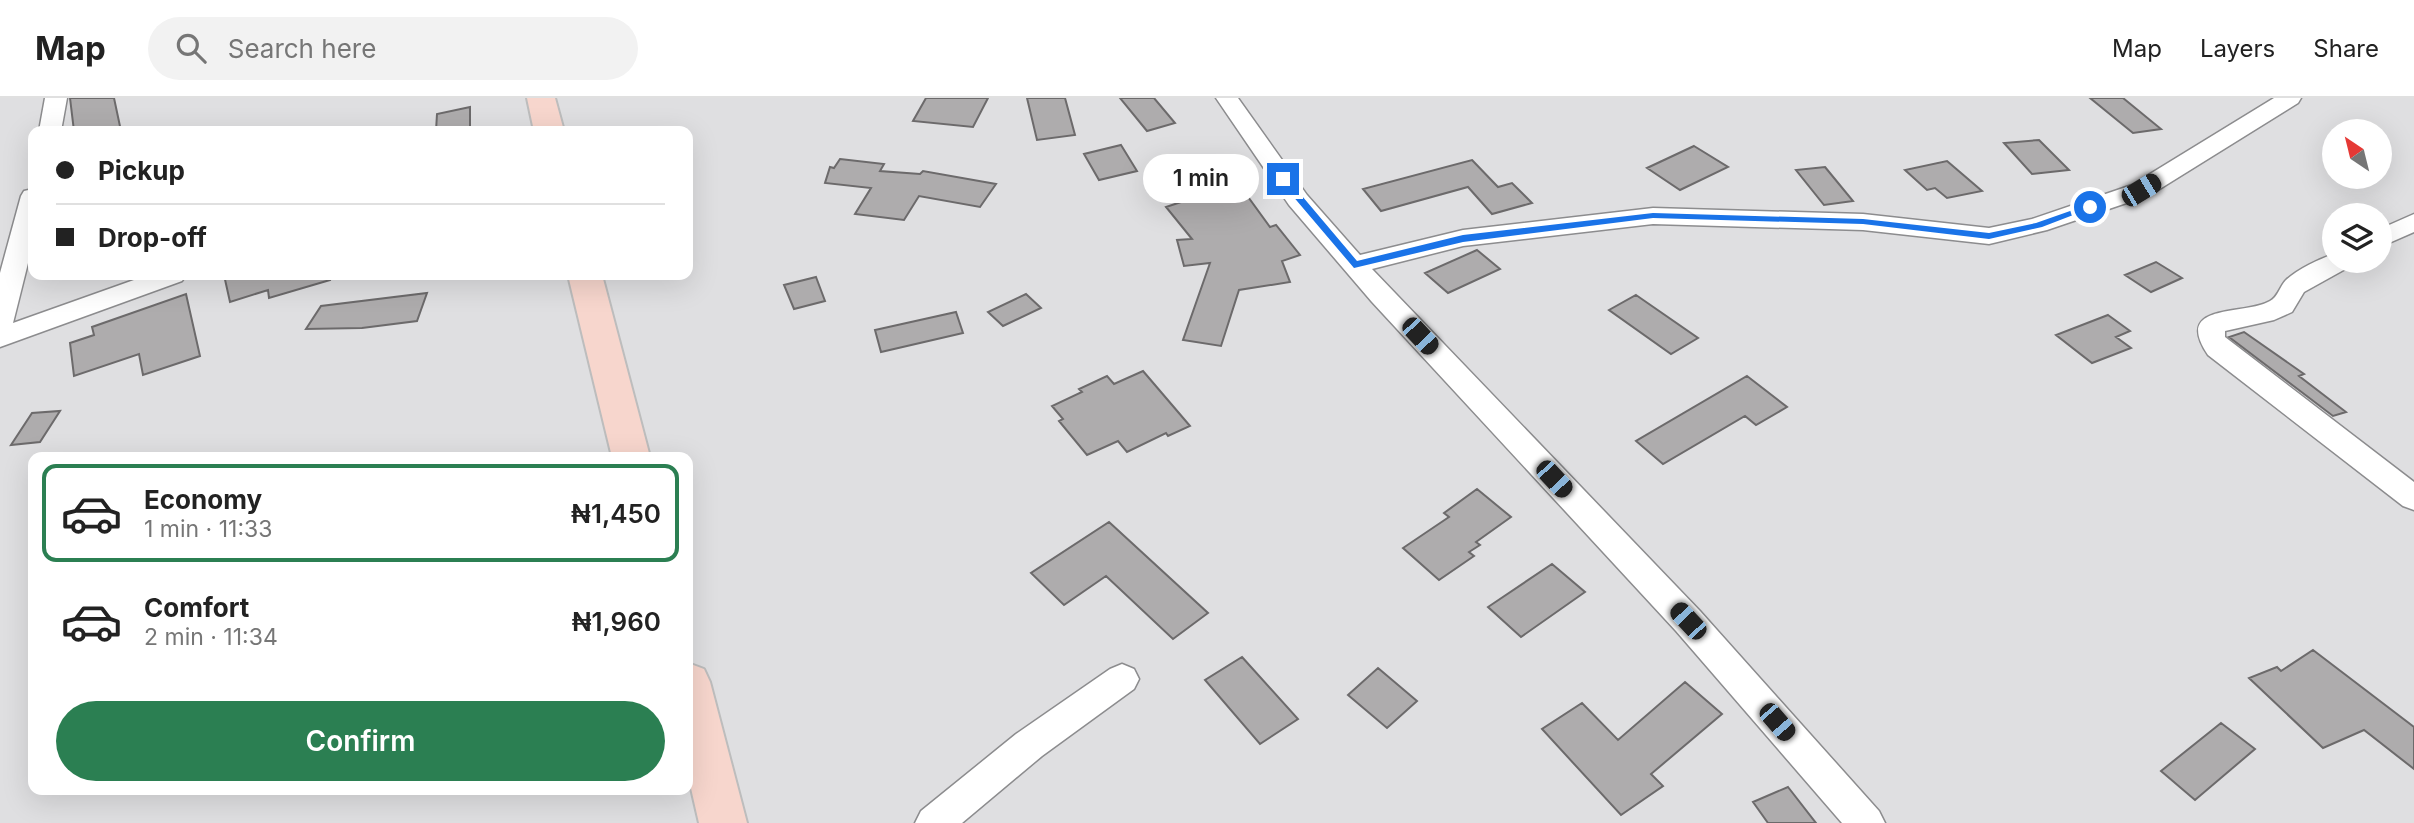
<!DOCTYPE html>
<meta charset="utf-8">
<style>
body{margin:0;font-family:Inter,sans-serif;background:#f2f2f2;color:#222;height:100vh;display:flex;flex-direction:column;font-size:26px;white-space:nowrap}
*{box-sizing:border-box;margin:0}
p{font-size:23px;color:#767676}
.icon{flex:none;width:38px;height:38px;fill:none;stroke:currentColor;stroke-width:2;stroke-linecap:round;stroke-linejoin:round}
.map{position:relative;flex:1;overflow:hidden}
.drawer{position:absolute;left:28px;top:354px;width:665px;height:343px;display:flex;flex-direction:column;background:#fff;border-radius:14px;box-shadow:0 7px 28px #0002}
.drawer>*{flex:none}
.guide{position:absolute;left:28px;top:28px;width:665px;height:154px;border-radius:14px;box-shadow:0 7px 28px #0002;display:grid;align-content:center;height:154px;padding:0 28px;background:#fff}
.needle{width:46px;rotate:325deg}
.controls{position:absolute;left:2322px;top:21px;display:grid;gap:14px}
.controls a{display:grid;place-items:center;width:70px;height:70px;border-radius:50%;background:#fff;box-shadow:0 7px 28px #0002;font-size:35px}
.end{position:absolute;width:32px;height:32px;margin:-16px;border:9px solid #1a73e8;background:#fff;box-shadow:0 0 0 4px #fff}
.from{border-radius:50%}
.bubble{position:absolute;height:49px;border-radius:24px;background:#fff;box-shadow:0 7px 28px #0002;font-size:23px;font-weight:600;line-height:49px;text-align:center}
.car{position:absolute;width:21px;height:42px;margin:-21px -10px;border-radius:9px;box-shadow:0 0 5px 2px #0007;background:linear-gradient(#222 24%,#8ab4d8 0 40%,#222 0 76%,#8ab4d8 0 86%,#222 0)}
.guide b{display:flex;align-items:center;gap:24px;height:66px;font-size:26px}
.guide b+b{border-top:2px solid #e0e0e0}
.guide i{width:18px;height:18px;background:#222}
ul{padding:12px 0 0;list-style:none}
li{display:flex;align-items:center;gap:21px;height:98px;margin:0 14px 10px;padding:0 14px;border:4px solid transparent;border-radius:14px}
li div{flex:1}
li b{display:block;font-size:26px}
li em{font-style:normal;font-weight:600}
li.current{border-color:#2b7f52}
li>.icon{width:63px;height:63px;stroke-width:1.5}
.button{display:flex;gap:14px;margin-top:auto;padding:14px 28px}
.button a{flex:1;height:80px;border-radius:42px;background:#2b7f52;color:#fff;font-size:28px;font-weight:600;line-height:80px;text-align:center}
header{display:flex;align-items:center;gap:42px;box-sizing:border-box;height:98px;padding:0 35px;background:#fff;border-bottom:2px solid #e0e0e0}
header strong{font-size:33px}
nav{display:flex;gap:38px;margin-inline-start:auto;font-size:24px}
.search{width:490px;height:63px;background:#f2f2f2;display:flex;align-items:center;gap:18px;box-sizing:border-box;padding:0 24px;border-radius:38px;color:#767676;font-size:26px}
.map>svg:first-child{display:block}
.building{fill:#aeacad;stroke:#6c6a6b;stroke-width:2}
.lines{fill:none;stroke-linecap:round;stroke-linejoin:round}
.minor-casing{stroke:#8c8c8e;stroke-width:3}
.major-casing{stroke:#bdbdbd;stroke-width:4}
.minor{fill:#fff;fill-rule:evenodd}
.major{fill:#f7d6cd;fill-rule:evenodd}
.route{fill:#1a73e8}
</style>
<header>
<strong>Map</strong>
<div class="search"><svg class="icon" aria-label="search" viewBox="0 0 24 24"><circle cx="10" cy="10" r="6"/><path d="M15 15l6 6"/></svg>Search here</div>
<nav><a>Map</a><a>Layers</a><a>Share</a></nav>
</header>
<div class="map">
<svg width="2414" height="725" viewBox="0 0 2414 725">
<rect width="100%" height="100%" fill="#dfdfe1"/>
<path class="building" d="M70,0H114L121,33H74Z
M926,0H988L973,29L913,23Z
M1027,0H1065L1075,37L1037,42Z
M1120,0H1154L1175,25L1147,33Z
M2090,0H2123L2161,31L2133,35Z
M470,9V33H436L437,16Z
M2039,42L2069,72L2032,76L2004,45Z
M1121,47L1137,73L1099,82L1084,56Z
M1694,48L1728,69L1680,92L1647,70Z
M840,61L884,66L880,73L920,76L923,73L996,86L980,109L919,98L904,122L855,116L871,90L825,85L830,69L834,70Z
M1472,62L1498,89L1512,85L1532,105L1492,116L1468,89L1381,113L1363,91Z
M1947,63L1982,93L1947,100L1935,90L1927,92L1905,72Z
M1825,69L1853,103L1824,107L1796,72Z
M1238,85L1270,129L1276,127L1300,157L1282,163L1290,184L1239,192L1221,248L1183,242L1210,165L1184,168L1177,142L1192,141L1166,109Z
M1477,152L1500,171L1448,195L1425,175Z
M2156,164L2182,180L2151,194L2125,177Z
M224,177H329L330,182L269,200L268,192L230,204Z
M816,179L825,203L794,211L784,187Z
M427,195L417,223L362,230L306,231L321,208Z
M186,196L200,258L143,277L139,256L74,278L70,245L94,237L92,229Z
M1026,196L1041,210L1003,228L988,214Z
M1636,197L1698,240L1671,256L1609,212Z
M956,214L963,235L881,254L875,232Z
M2108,217L2130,233L2116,239L2131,250L2092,265L2056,237Z
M2244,234L2304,276L2299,278L2346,314L2333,318L2229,239Z
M1143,273L1190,328L1168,338L1166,335L1127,354L1118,343L1087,357L1059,323L1063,321L1052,308L1082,294L1079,291L1107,278L1114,286Z
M1747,278L1787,309L1756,327L1745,318L1663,366L1636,343Z
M60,313L40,344L11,347L32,315Z
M1477,391L1511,419L1476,444L1480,447L1469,454L1474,458L1439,482L1403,450L1449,419L1444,415Z
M1109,424L1208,515L1173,541L1106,478L1064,507L1031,475Z
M1552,466L1585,494L1521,539L1488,509Z
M2313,552L2414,629V671L2364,632L2323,650L2249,580L2277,569L2281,573Z
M1242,559L1298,621L1260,646L1205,582Z
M1378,570L1417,603L1387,630L1348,597Z
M1685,584L1722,616L1651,676L1663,688L1621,717L1542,631L1582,605L1618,642Z
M2221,625L2255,651L2195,702L2161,673Z
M1788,689L1816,725H1768L1753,704Z"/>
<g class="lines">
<defs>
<path id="minor" d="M45,0H67L61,33H39Z
M1216,0H1238L1307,97L1360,157L1463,132L1653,110L1863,116L1989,130L2032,121L2132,87L2274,0H2301L2298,5L2150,97L2047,132L1989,146L1863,132L1653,126L1463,148L1372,171L1700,513L1879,713L1885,725H1842L1676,533L1372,204L1289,107Z
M33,91V145L13,225L148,177H186L182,183L0,249V175L21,98L24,93Z
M2414,116V134L2380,149V131Z
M2334,156V163H2353L2349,169L2304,194L2292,214L2274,222L2225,233V239L2414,384V412L2403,408L2208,257C2172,204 2244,218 2270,203C2278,199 2280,188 2286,182C2298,171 2319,161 2334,156Z
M1122,566L1134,571L1139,581L1134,591L1042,658L962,725H915L921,713L1016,636L1110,571Z"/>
<path id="major" d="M527,0H555L564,33H534Z
M568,177H602L650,359H612Z
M688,565L704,571L710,584L747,725H699L688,677Z"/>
</defs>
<use href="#minor" class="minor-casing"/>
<use href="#major" class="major-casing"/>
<use href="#minor" class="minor"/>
<use href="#major" class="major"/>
</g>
<path class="route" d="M1280,79H1286L1357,163L1463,137L1653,115L1863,121L1989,135L2036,125L2090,106L2094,109L2042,129L1989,141L1863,126L1653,120L1463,144L1354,170L1280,83Z"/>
</svg>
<div class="controls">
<a><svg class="needle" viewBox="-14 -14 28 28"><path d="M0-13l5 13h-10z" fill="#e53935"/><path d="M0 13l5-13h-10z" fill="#767676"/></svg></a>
<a><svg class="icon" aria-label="layers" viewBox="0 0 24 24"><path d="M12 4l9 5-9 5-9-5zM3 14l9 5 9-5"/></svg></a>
</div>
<i class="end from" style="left:2090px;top:109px"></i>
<i class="end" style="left:1283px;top:81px"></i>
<div class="bubble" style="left:1143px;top:56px;width:116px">1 min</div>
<i class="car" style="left:2141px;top:92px;rotate:59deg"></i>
<i class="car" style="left:1420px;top:238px;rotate:137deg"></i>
<i class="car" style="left:1554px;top:381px;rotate:137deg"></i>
<i class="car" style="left:1688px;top:523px;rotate:317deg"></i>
<i class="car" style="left:1777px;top:624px;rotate:139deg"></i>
<div class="guide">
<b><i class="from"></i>Pickup</b>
<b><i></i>Drop-off</b>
</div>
<section class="drawer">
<ul>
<li class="current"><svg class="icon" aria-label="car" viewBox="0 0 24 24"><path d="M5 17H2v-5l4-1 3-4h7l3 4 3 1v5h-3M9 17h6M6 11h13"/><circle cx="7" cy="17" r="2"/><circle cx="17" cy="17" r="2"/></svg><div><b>Economy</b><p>1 min · 11:33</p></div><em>₦1,450</em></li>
<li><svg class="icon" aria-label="car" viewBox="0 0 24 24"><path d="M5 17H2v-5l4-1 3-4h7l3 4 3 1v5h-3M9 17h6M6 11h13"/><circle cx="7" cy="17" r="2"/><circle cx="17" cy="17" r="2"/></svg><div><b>Comfort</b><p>2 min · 11:34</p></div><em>₦1,960</em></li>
</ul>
<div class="button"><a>Confirm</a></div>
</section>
</div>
